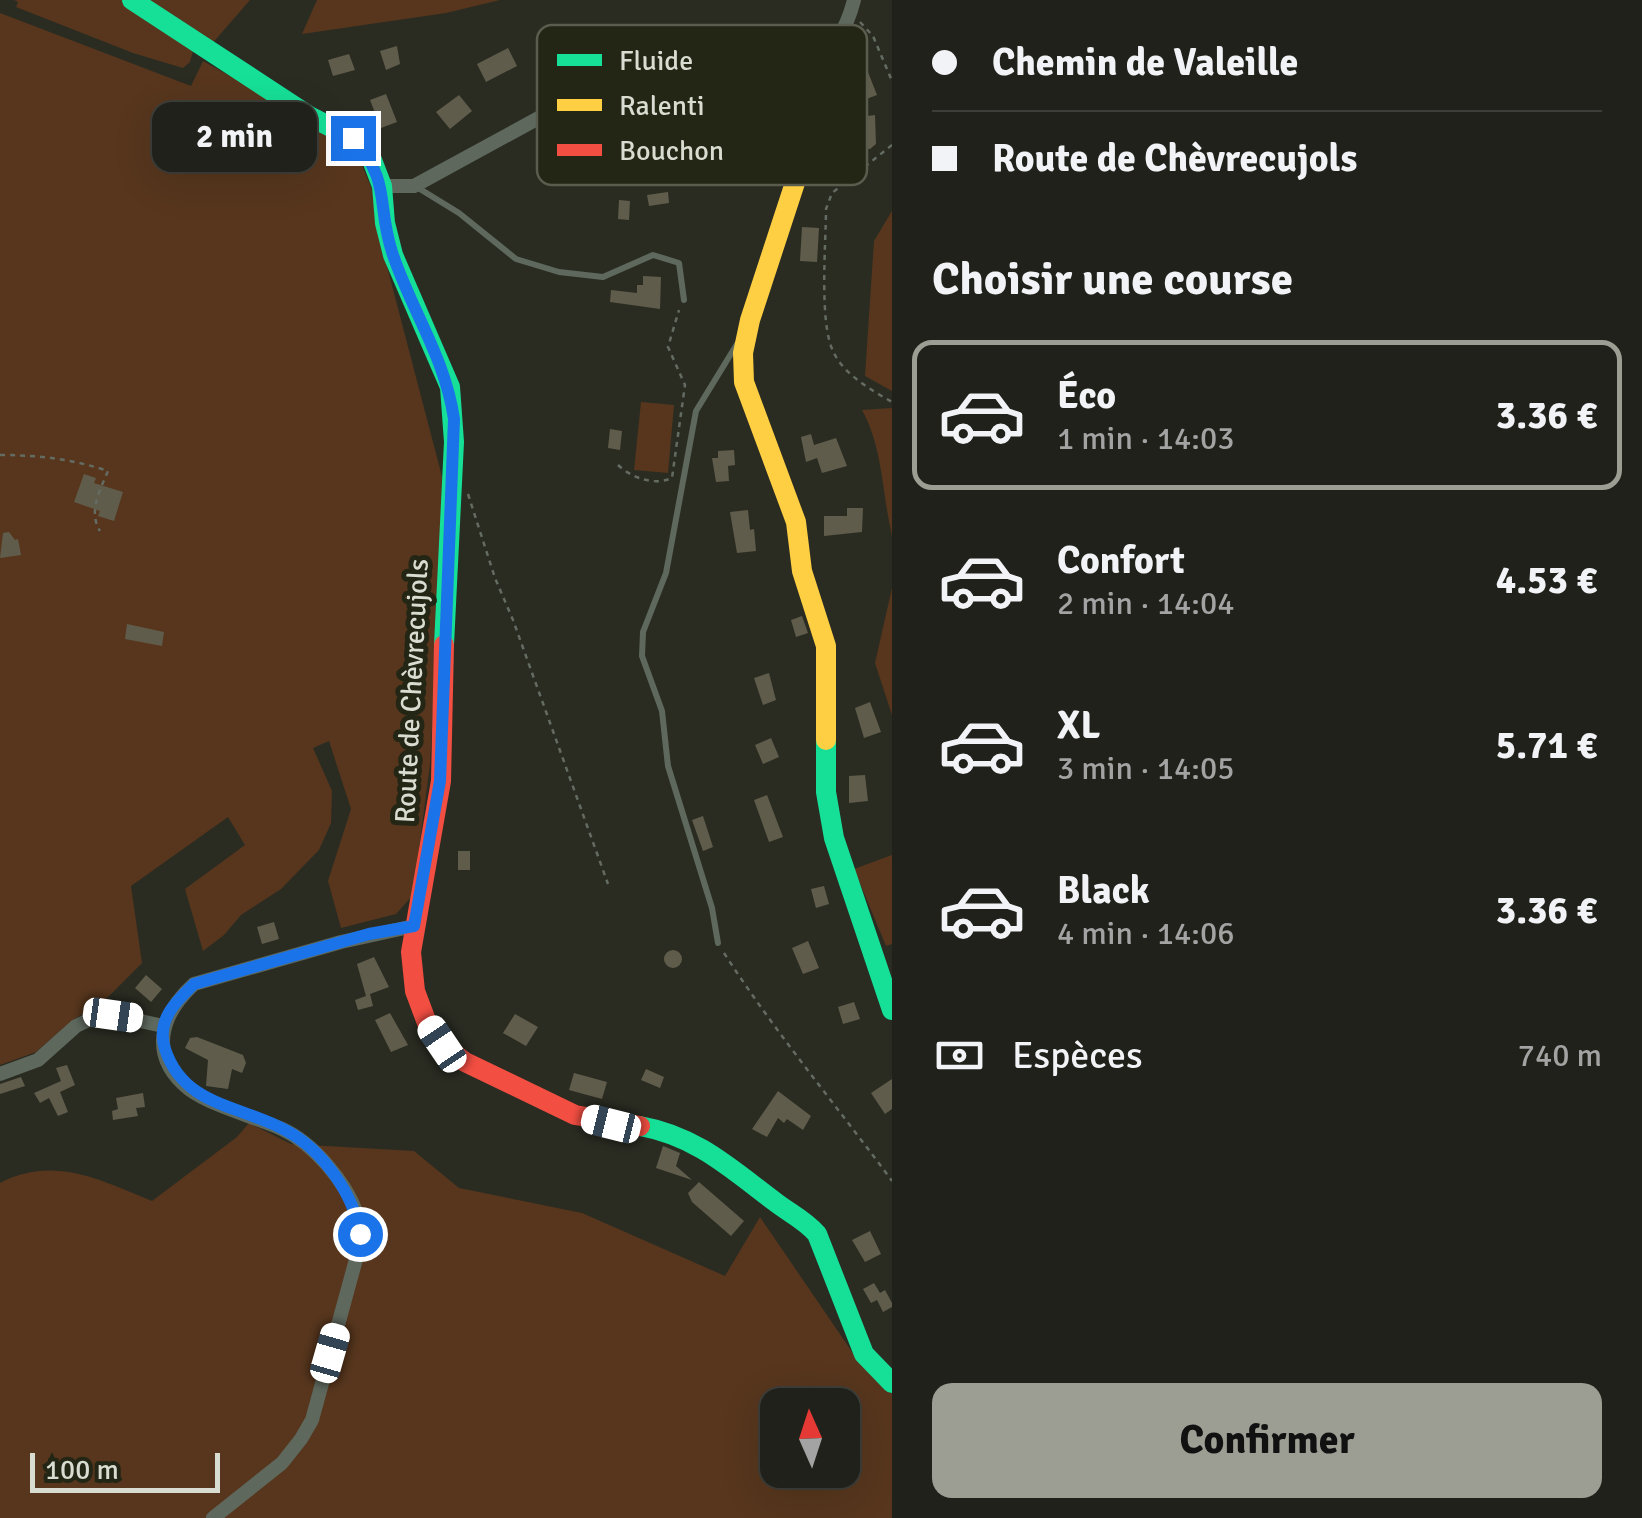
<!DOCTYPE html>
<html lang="fr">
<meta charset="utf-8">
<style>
body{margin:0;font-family:Signika,sans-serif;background:#282923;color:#f1f3f6;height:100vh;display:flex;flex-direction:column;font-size:38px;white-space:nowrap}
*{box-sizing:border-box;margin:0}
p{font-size:32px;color:#a2a3a2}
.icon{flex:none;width:55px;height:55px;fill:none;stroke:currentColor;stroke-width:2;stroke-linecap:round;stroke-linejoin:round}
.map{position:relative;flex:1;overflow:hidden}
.panel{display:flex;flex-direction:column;background:#20211a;width:750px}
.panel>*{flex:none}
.hud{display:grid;align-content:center;height:220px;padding:0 40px;background:#20211a}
.needle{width:65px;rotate:357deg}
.controls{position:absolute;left:760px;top:1388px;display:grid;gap:20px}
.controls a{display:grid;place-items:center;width:100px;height:100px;border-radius:20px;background:#20211a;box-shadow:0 10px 40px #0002,0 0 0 2px #3d3e39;font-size:50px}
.scale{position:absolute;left:30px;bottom:25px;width:190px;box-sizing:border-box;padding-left:10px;border:5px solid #d9dcd0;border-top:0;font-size:28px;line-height:35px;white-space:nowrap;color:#d9dcd0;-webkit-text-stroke:8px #242615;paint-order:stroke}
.end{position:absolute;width:45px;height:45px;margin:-22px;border:12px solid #1a73e8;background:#fff;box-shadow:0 0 0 5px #fff}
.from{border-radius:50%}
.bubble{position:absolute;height:70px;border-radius:20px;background:#20211a;box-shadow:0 10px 40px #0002,0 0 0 2px #3d3e39;font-size:32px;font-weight:800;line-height:70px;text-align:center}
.car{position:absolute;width:30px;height:60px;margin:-30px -15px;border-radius:12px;box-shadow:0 0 8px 2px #0007;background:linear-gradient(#fff 24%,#345 0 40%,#fff 0 76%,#345 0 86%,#fff 0)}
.hud b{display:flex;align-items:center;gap:35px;height:95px;font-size:38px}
.hud b+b{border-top:2px solid #3d3e39}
.hud i{width:25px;height:25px;background:#f1f3f6}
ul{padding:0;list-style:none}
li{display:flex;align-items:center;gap:30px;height:150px;margin:0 20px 15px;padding:0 20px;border:5px solid transparent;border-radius:20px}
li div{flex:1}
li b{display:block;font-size:38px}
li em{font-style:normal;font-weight:800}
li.active{border-color:#9c9e93}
li>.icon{width:90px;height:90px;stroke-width:1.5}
h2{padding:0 40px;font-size:45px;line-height:120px}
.pay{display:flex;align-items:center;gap:25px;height:110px;padding:0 40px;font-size:38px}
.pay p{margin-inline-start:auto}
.button{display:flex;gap:20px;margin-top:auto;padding:20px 40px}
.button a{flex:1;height:115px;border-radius:20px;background:#9c9e93;color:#111;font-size:40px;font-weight:800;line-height:115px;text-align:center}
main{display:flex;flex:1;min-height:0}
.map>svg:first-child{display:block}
.green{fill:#57361d;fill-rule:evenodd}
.building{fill:#605c4b}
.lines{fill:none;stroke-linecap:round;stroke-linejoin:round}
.path{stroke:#646b62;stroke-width:2.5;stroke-dasharray:5 5;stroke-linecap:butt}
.lane{stroke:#5e685d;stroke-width:6}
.street{stroke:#5e685d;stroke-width:14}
.fast{stroke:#16e098;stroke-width:20}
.slow{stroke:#ffcf43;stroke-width:20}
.jam{stroke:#f24e42;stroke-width:20}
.route{stroke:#1a73e8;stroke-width:12}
.labels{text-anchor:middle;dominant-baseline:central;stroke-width:10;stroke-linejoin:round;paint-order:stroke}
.street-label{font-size:28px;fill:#d9dcd0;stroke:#242615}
.key{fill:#242615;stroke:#5a5d4d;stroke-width:2.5}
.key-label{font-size:28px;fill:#d9dcd0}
</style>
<main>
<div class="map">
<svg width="892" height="1518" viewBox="0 0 892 1518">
<rect width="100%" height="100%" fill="#2a2c22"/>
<path class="green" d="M14,0H122L193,51L190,62L183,68L133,53L16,7L18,2Z
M144,0H250L210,46Z
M317,0H500L446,13L302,34Z
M0,13L191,86L203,61L271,99L265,122L289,109L354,146L374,194L384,255L445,488L430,764L413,895L396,914L341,928L328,881L351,809L329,741L313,748L332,791L331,823L319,850L281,889L241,915L224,935L203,951L185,889L245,845L228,817L131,886L142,963L101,1004L74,1019L36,1052L0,1065Z
M892,211V391L865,376L874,241Z
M641,402L674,405L668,473L634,470Z
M892,408V536C882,493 883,448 862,410Z
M892,588V715L875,663Z
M892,855V944L886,946L854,869Z
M249,1123L291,1144L414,1151L459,1188L582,1213L725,1276L760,1217L859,1362L892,1394V1518H0V1183C54,1155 100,1180 152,1201L237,1137ZM778,1405H842V1470H778Z"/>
<path class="building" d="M397,46L400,64L386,70L380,51Z
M508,48L517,66L486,82L477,64Z
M349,54L355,70L333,76L328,60Z
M866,67L877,95L861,101L850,74Z
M386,94L397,122L381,128L370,100Z
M459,95L472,111L450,129L436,112Z
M875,115L876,144L870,149L853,148L855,136L862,137L860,117Z
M668,192L669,203L649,206L647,195Z
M619,200L630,201L629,220L618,219Z
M802,227L819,228L817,262L800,261Z
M643,276L661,277L660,309L610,302L611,290L637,293V285H643Z
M610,429L622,431L620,450L608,448Z
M811,434L814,445L836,438L847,466L822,473L817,458L806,462L801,437Z
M734,450L735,465L728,466L729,481L716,482L712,458H718V451Z
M84,474L96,478L94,483L123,492L114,521L98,516L100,511L74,502Z
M847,508H863L862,532L824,536V516H847Z
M748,510L750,530L754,529L756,551L737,553L730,512Z
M9,532L15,540L18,539L21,555L0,558L3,533Z
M802,616L808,633L796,637L791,620Z
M127,624L164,632L162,646L125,639Z
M769,673L776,700L763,705L754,678Z
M870,702L881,732L864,738L855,708Z
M771,738L779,757L763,764L755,745Z
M865,775L868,801L849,803V776Z
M767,795L783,837L769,842L754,800Z
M703,816L713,847L703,851L692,820Z
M458,851H470V870H458Z
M824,886L829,904L816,908L811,889Z
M274,922L279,939L262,944L257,927Z
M808,941L819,968L803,974L792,948Z
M664 959a9 9 0 1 1 18 0a9 9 0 1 1-18 0Z
M374,957L389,987L370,994L373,1006L358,1010L355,1000L366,996L357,964Z
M146,975L162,989L151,1002L135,988Z
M854,1002L860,1019L843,1024L838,1007Z
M390,1013L408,1045L391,1052L375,1020Z
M515,1014L538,1027L526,1046L503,1033Z
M197,1037L243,1055L246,1063L242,1073L232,1069L228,1089L206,1086L208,1060L185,1048L190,1038Z
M67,1065L75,1085L60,1092L68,1112L58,1116L49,1098L40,1103L34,1093L61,1081L56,1068Z
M646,1069L664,1077L660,1088L641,1080Z
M574,1073L607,1082L602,1099L569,1090Z
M21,1077L25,1086L0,1094V1084Z
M892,1079V1109L885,1114L871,1093Z
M778,1091L811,1116L803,1130L787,1119L784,1123L778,1118L767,1137L752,1129Z
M143,1093L145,1107L136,1108L138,1116L113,1120L112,1111L118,1109L116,1098Z
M663,1146L680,1153L676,1166L692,1180L656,1168Z
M699,1182L744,1221L731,1236L692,1202L688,1193Z
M870,1231L881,1254L865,1262L852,1240Z
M874,1283L880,1293L885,1290L892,1303V1307L883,1312L877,1300L871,1303L863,1289Z"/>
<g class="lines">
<path class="path" d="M860,22L873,36L892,81
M892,145L832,193L826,209C826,243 819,322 833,351C843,374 871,390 892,402
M0,455C38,455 72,459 108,471C100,490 88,512 100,531
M618,465C632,478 654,486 672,478L685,385L668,347L679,310
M468,494L495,578L513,620L608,884
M724,953C775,1032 836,1105 892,1181"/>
<path class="lane" d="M415,186L459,213L516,259L559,272L603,277L653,255L679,263L684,300
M718,943L712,908L668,766L662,711L642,656L643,632L666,573L696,411L737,344"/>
<path class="street" d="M382,186H414L579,96L642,79L808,77C830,58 847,28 854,0
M0,1074L38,1060L76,1026L93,1018L113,1015L163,1026
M213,1518L282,1463L301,1439L312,1420L358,1252C359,1240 361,1226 357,1214C346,1182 313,1143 282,1129C255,1117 212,1106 189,1089C148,1056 160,1015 194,984L341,942L414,926"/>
<path class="fast" d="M132,0L311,117L353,138L372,160L382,186L385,223L393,255L450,387L454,442L444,645
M826,740V792L834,838L892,1010
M640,1126C696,1136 730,1168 774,1201C789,1213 804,1219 817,1234L864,1354L892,1383"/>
<path class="slow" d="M808,77L815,96L811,134L750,320L743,353L744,382L796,522L802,571L826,646V740"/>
<path class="jam" d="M444,645L441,781L411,952L415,991L427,1023L441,1044L465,1062L575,1115L640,1126"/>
</g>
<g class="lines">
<path class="route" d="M353,138C392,183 376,202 392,252C411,310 445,357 454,419L440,781L414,926L369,934L194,984C175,1002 156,1021 165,1049C184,1107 241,1105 287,1131C322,1150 354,1194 360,1234"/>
</g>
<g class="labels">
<g class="street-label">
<text transform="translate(412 691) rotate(-87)">Route de Chèvrecujols</text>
</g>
</g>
<rect x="537" y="25" width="330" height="160" rx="15" class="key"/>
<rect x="557" y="54" width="45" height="12" fill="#16e098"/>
<rect x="557" y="99" width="45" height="12" fill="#ffcf43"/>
<rect x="557" y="144" width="45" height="12" fill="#f24e42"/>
<g class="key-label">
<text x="619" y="70">Fluide</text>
<text x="619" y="115">Ralenti</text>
<text x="619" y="160">Bouchon</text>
</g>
</svg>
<div class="controls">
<a><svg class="needle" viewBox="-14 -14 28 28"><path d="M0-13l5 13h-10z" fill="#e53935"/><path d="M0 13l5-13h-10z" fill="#a2a3a2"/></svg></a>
</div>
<div class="scale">100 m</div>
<i class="end from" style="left:360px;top:1234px"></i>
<i class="end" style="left:353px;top:138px"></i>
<div class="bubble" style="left:152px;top:102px;width:165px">2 min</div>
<i class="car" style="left:113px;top:1015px;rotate:98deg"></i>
<i class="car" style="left:442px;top:1044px;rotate:326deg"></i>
<i class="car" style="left:611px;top:1124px;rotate:284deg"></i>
<i class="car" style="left:330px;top:1353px;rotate:16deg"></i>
</div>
<section class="panel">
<div class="hud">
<b><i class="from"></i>Chemin de Valeille</b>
<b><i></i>Route de Chèvrecujols</b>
</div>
<h2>Choisir une course</h2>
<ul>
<li class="active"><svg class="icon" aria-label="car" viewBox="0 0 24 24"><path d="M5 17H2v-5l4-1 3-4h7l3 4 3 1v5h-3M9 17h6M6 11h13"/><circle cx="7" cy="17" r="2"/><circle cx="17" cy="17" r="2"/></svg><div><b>Éco</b><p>1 min · 14:03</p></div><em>3.36 €</em></li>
<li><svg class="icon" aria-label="car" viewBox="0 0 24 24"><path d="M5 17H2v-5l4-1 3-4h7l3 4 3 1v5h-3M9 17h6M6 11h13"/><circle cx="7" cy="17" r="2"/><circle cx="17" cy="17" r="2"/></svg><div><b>Confort</b><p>2 min · 14:04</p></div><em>4.53 €</em></li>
<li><svg class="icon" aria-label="car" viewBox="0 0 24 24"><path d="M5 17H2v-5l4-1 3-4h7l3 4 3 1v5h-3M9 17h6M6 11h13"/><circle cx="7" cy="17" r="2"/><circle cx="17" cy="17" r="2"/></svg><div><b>XL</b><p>3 min · 14:05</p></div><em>5.71 €</em></li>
<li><svg class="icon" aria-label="car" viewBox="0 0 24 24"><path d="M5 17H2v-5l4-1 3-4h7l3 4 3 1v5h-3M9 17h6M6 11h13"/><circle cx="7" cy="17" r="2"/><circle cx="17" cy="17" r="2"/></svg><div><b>Black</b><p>4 min · 14:06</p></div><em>3.36 €</em></li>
</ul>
<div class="pay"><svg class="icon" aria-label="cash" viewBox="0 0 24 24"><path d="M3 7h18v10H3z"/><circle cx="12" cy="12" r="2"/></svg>Espèces<p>740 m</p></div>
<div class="button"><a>Confirmer</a></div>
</section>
</main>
